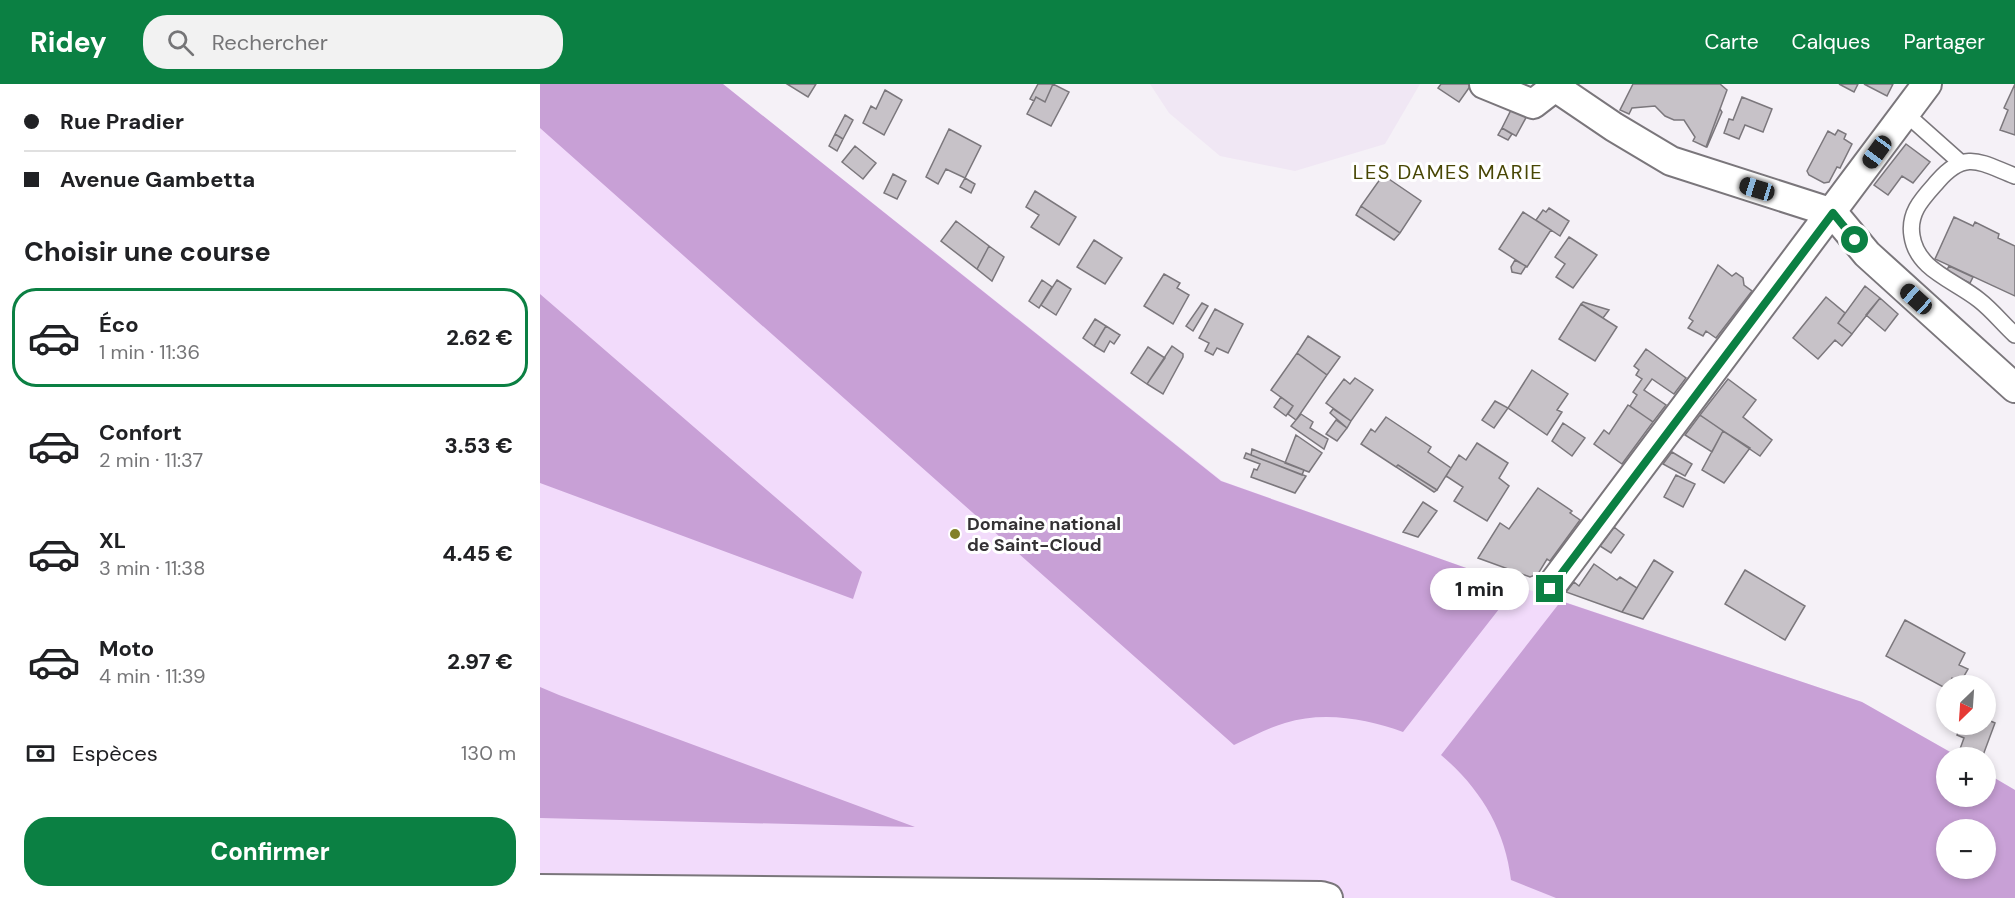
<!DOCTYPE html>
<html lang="fr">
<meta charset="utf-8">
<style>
body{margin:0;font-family:"DM Sans",sans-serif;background:#f2f2f2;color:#202124;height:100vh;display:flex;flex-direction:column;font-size:22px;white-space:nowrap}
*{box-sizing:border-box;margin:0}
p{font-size:20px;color:#757577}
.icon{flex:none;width:33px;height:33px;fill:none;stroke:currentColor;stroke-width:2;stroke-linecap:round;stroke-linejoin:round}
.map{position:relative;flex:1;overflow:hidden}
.sheet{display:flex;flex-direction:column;background:#fff;width:540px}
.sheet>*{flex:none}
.guide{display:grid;align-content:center;height:132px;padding:0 24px;background:#fff}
.needle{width:39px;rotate:205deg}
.controls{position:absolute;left:1396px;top:591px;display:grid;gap:12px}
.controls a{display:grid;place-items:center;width:60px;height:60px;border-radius:50%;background:#fff;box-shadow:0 3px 9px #0003;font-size:30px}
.end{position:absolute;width:27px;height:27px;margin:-14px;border:8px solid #0b8043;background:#fff;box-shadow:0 0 0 3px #fff}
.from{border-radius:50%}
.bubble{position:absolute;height:42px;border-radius:21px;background:#fff;box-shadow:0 3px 9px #0003;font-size:20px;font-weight:800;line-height:42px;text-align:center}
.car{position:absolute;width:18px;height:36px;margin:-18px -9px;border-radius:8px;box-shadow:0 0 4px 2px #0007;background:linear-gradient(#222 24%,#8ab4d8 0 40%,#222 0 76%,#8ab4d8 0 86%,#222 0)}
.guide b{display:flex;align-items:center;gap:21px;height:57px;font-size:22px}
.guide b+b{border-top:2px solid #e0e0e0}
.guide i{width:15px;height:15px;background:#202124}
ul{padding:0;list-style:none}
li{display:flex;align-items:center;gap:18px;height:99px;margin:0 12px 9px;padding:0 12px;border:3px solid transparent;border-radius:24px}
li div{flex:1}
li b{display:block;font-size:22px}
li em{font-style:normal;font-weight:800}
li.on{border-color:#0b8043}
li>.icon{width:54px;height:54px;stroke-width:1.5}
h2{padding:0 24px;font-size:27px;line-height:72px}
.pay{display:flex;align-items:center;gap:15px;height:66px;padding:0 24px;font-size:22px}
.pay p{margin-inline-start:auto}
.button{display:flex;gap:12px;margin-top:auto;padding:12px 24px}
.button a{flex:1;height:69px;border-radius:24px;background:#0b8043;color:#fff;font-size:24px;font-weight:800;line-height:69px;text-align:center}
header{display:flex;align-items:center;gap:36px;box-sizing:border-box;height:84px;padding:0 30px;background:#0b8043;color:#fff}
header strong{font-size:28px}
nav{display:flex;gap:33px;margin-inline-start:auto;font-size:21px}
.search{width:420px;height:54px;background:#f2f2f2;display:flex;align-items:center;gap:15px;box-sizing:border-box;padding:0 21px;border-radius:24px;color:#757577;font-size:22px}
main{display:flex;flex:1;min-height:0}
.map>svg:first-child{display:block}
.built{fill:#f0e7f4}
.green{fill:#f2dbfb;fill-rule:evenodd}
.forest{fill:#c8a0d6;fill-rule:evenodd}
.building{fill:#c7c2c8;stroke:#7b777c;stroke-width:1.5}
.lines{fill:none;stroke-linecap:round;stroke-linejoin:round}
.lane-casing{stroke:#7a767b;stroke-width:18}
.street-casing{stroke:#7a767b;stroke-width:32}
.lane{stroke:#fff;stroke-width:15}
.street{stroke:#fff;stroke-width:28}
.route{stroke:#0b8043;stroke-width:8}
.poi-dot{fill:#827f27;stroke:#fff;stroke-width:2}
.labels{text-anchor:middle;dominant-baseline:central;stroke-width:6;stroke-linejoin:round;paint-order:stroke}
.poi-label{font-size:18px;font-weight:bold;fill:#343234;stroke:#fff;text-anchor:start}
.neighbourhood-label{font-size:20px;letter-spacing:1.5px;fill:#484604;stroke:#fff}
</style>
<header>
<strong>Ridey</strong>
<div class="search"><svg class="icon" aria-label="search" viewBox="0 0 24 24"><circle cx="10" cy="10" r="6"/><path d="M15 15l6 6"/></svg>Rechercher</div>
<nav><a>Carte</a><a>Calques</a><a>Partager</a></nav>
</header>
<main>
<section class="sheet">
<div class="guide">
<b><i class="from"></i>Rue Pradier</b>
<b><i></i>Avenue Gambetta</b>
</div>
<h2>Choisir une course</h2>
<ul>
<li class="on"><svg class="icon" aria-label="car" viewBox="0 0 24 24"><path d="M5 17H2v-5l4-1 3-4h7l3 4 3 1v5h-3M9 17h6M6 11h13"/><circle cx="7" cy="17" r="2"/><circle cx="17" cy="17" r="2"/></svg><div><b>Éco</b><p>1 min · 11:36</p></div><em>2.62 €</em></li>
<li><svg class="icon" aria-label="car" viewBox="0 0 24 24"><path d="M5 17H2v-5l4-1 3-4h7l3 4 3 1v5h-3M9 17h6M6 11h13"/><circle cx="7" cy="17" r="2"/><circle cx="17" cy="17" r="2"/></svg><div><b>Confort</b><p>2 min · 11:37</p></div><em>3.53 €</em></li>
<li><svg class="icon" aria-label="car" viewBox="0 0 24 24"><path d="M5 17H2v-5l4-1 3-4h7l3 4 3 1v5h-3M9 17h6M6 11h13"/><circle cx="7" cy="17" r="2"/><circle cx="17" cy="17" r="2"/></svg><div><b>XL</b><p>3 min · 11:38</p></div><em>4.45 €</em></li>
<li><svg class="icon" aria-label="car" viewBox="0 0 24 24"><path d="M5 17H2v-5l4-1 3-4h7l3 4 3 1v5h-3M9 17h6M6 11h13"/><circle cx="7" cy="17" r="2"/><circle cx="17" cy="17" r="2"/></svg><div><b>Moto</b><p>4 min · 11:39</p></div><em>2.97 €</em></li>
</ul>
<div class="pay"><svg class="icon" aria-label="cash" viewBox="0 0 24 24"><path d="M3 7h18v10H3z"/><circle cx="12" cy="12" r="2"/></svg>Espèces<p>130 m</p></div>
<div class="button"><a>Confirmer</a></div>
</section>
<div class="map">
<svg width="1475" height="814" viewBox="0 0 1475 814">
<rect width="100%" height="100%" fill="#f5f1f7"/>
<path class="built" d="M610,0H880L845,60L755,87L680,72L629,29Z"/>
<path class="green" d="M0,0H183L682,397L977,502L1322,618L1419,673L1407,674V712H1446V689L1475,706V814H0ZM1407,746H1446V784H1407Z"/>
<path class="forest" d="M0,0H183L681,397L977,502L863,648C827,635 784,627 745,639C728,644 711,653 694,661L0,44Z
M0,210L322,488L313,515L0,399Z
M1021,517L1322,618L1419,673L1407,674V712H1446V689L1475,706V814H1016L971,796C965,745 940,704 901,671ZM1407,746H1446V784H1407Z
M0,603L19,611L375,743L0,734Z"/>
<path class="building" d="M247,0H276L268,13Z
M498,0H513L505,18L496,13L494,17L490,15Z
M513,0L529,8L511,42L487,30L496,13L505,18Z
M901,0H929L931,1L919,18L898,4Z
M1093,0H1180L1187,6L1166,63L1153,57L1155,53L1144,36H1134L1125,32L1115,22L1092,24L1089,30L1080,26Z
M1299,0H1318L1314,8Z
M1324,0H1353L1347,12Z
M1475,0V51L1460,46L1468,26L1464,24Z
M345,6L362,16L344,51L323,39L331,22L336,25Z
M1202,13L1232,25L1223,48L1205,41L1199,55L1184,49L1189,35L1193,36Z
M973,22L988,30L976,52L962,44Z
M1180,25L1182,28L1167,63H1166Z
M305,31L313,36L303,55L295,50Z
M962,44L972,50L968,56L958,51Z
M409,45L441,62L425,94L406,85L398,100L386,93Z
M1298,46L1306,50L1304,55L1312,60L1300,84L1297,83L1289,98L1284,99L1269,91L1267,87L1288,47L1295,51Z
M295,50L303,55L297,67L289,62Z
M1366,60L1390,78L1373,99L1362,92L1348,111L1334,101Z
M315,62L336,79L323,95L302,78Z
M353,90L366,97L357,115L344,109Z
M843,91L881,117L860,149L821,122Z
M425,94L435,100L431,109L420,103Z
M495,107L536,133L519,161L491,143L499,131L486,123Z
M821,122L860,149L854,156L816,131Z
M1009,124L1029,137L1020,152L996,136L1003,126L1006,128Z
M983,128L1011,146L987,183L959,165Z
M1414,133L1433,142L1435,138L1459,150L1458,154L1475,162V212L1395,175Z
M416,137L449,162L437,185L401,157Z
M1029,153L1057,171L1033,204L1016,193L1025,180L1015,173Z
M554,156L582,174L565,200L537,183Z
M449,162L464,173L452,197L437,185Z
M975,176L986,182L981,190L972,188L971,183Z
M1178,181L1192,192L1196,189L1203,194L1204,201L1212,207L1176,254L1166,247L1163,252L1148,244L1153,237L1149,234Z
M1409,182L1433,193L1430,199L1406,188Z
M624,190L640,199L637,204L649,211L633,240L604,222Z
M502,196L512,203L499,224L489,217Z
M517,196L531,205L516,231L501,221Z
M1325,202L1340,214L1312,250L1298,239Z
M1286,213L1305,229L1298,239L1312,250L1302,262L1295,256L1278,275L1253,254Z
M1340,214L1358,230L1345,247L1326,231Z
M1043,218L1069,226L1063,234L1041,220Z
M662,219L668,222L653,247L646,242Z
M1041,220L1077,243L1055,277L1019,255Z
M675,225L703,240L688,269L677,264L673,271L665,267L669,259L659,254Z
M555,235L566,242L554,262L543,254Z
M566,242L580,251L574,260L570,257L564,268L554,262Z
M768,252L800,273L787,291L757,269Z
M632,262L643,270V273L623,310L607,300Z
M608,263L625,274L607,300L591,289Z
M1106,265L1146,294L1134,310L1112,295L1104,306L1126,321L1113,338L1090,322L1097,311L1093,308L1102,295L1096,291L1099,286L1094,282Z
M757,269L787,291L756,336L748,330L753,322L731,306Z
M992,286L1028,310L1017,326L1022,328L1007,351L968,324Z
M815,294L833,306L811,337L786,319L804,295L810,300Z
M1188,295L1216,316L1203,333L1232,356L1220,372L1160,331Z
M741,313L753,322L746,332L734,323Z
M955,317L968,324L954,344L942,336Z
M1088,321L1113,338L1082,380L1054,360L1064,346L1069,350Z
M793,325L811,337L807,344L790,329Z
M761,330L773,338L770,344L788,355L784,365L751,342Z
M1160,331L1183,347L1172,368L1145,351Z
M846,333L891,363L888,368L911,384L897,406L858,381L856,383L821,360L831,345L835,348Z
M796,336L807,344L797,357L786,350Z
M1023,339L1045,354L1032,372L1012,357Z
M1183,347L1210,364L1184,399L1162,386Z
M756,351L782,369L769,388L745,379Z
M937,359L968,379L959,394L969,402L947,437L914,417L923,403L906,392L919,371L926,376Z
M712,365L764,386L762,391L711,371Z
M1132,368L1152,380L1145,392L1123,380Z
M706,369L721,375L766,392L755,409L711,393L714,385L717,386L720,380L704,374Z
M858,381L897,406L894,408L856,383Z
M1136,391L1155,400L1143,423L1124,413Z
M998,404L1032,427L1030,429L1040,436L1010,477L1007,475L998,490L990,493L938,474L960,439L969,445Z
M883,418L897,427L878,453L863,448Z
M1074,443L1084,451L1071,469L1060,462Z
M1114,476L1133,488L1103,535L1082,528Z
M1054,480L1077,496L1080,493L1097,504L1082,528L1026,508L1034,498L1039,502Z
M1205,486L1265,522L1245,556L1185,520Z
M1365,536L1425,569L1419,581L1428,585L1420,599L1412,594L1407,605L1346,572Z
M1446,635L1455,639L1442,674H1434L1420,665L1424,654L1417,651L1421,640H1446Z"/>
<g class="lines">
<defs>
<path id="lane" d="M1365,29L1420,78
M1475,92C1441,79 1426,65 1398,97C1383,114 1368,128 1372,152C1377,186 1414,196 1439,216C1452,226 1463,240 1475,251"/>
<path id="street" d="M944,0L993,20L1015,3
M1015,3L1074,43L1131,77L1293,129
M1293,129L1327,170L1475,304
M1009,505L1387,0
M0,805L781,812L788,814"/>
</defs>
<use href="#lane" class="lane-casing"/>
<use href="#street" class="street-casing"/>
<use href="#lane" class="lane"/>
<use href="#street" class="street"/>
</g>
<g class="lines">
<path class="route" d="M1010,505L1293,129L1315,156"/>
</g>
<circle class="poi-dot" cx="415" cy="450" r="6"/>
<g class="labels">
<g class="poi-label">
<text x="427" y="440">Domaine national<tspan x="427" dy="21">de Saint-Cloud</tspan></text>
</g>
<g class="neighbourhood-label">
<text x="908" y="88">LES DAMES MARIE</text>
</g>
</g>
</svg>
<div class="controls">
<a><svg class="needle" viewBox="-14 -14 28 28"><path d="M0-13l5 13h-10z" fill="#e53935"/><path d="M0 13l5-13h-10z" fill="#757577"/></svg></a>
<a>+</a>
<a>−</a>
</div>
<i class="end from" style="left:1315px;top:156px"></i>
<i class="end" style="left:1010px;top:505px"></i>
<div class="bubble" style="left:890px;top:484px;width:99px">1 min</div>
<i class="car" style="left:1337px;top:68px;rotate:216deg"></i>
<i class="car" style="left:1217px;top:105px;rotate:287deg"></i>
<i class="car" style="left:1376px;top:215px;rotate:312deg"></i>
</div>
</main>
